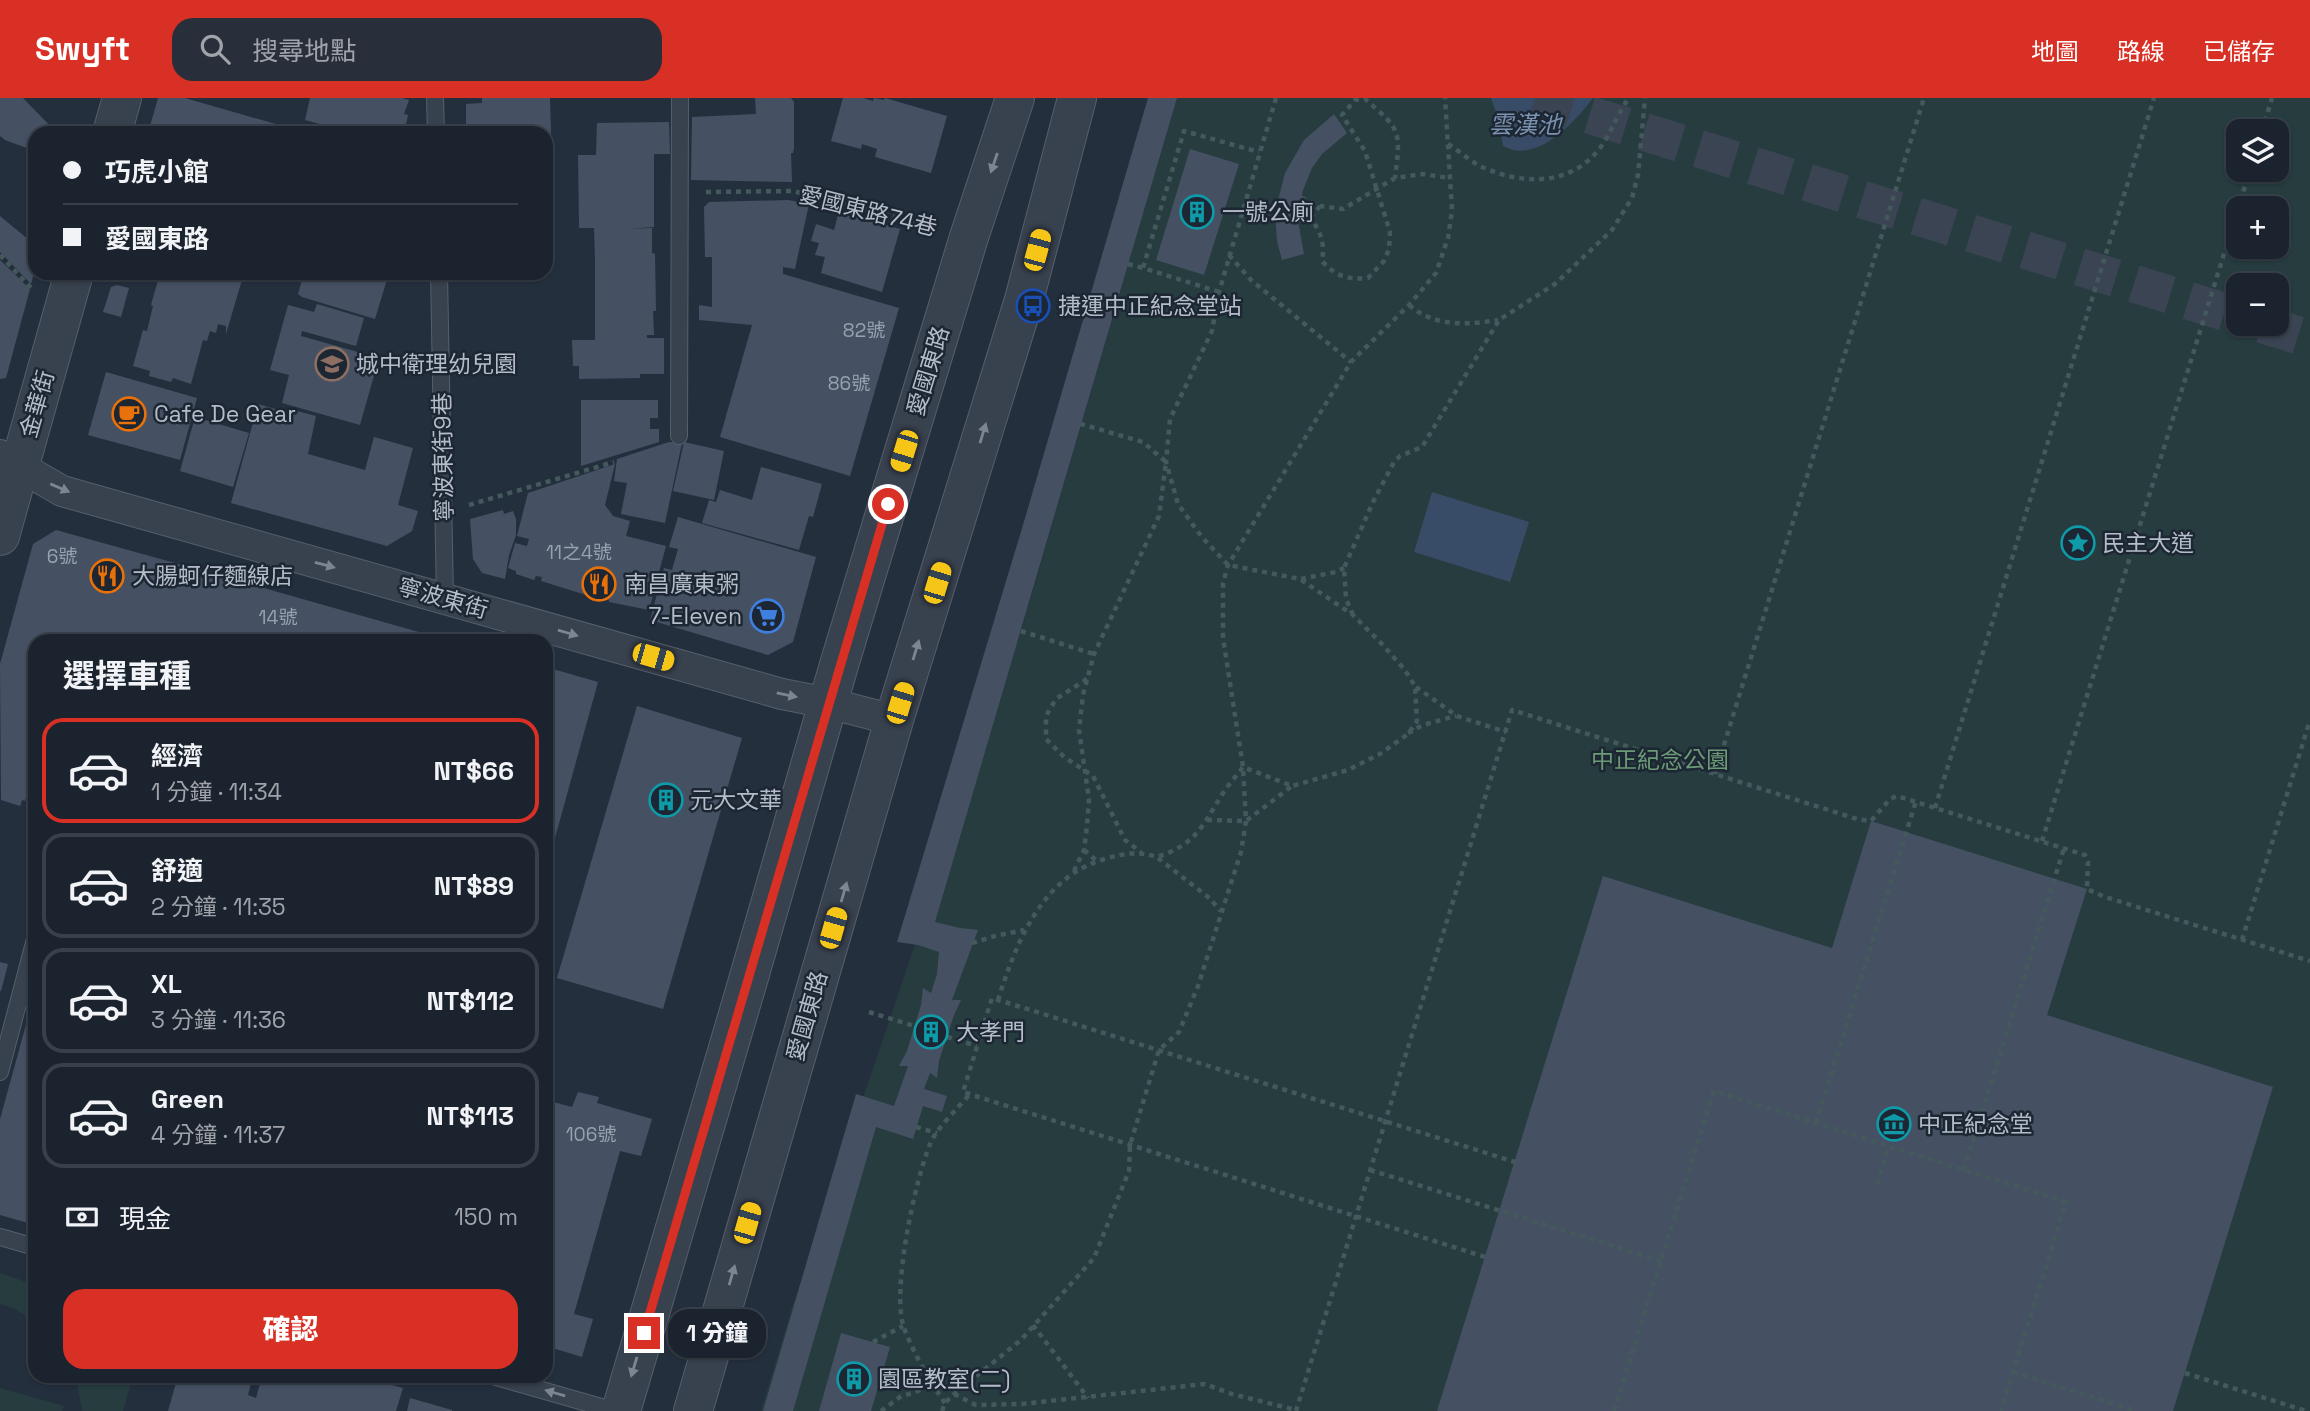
<!DOCTYPE html>
<html lang="zh-TW">
<meta charset="utf-8">
<style>
body{margin:0;font-family:"Space Grotesk","Noto Sans TC",sans-serif;background:#282f3a;color:#f1f3f6;height:100vh;display:flex;flex-direction:column;font-size:26px;white-space:nowrap}
*{box-sizing:border-box;margin:0}
p{font-size:23px;color:#a0a4aa}
.icon{flex:none;width:38px;height:38px;fill:none;stroke:currentColor;stroke-width:2;stroke-linecap:round;stroke-linejoin:round}
.map{position:relative;flex:1;overflow:hidden}
.sheet{position:absolute;left:28px;top:536px;width:525px;height:749px;display:flex;flex-direction:column;background:#1b232e;border-radius:21px;box-shadow:0 2px 5px #0004,0 0 0 2px #39404a}
.sheet>*{flex:none}
.hud{position:absolute;left:28px;top:28px;width:525px;height:154px;border-radius:21px;box-shadow:0 2px 5px #0004,0 0 0 2px #39404a;display:grid;align-content:center;height:154px;padding:0 35px;background:#1b232e}
.tools{position:absolute;left:2226px;top:21px;display:grid;gap:14px}
.tools a{display:grid;place-items:center;width:63px;height:63px;border-radius:14px;background:#1b232e;box-shadow:0 2px 5px #0004,0 0 0 2px #39404a;font-size:35px}
.end{position:absolute;width:32px;height:32px;margin:-16px;border:9px solid #d93025;background:#fff;box-shadow:0 0 0 4px #fff}
.from{border-radius:50%}
.bubble{position:absolute;height:49px;border-radius:21px;background:#1b232e;box-shadow:0 2px 5px #0004,0 0 0 2px #39404a;font-size:23px;font-weight:800;line-height:49px;text-align:center}
.car{position:absolute;width:21px;height:42px;margin:-21px -10px;border-radius:9px;box-shadow:0 0 5px 2px #0007;background:linear-gradient(#f5c518 24%,#345 0 40%,#f5c518 0 76%,#345 0 86%,#f5c518 0)}
.hud b{display:flex;align-items:center;gap:24px;height:66px;font-size:26px}
.hud b+b{border-top:2px solid #39404a}
.hud i{width:18px;height:18px;background:#f1f3f6}
ul{padding:0;list-style:none}
li{display:flex;align-items:center;gap:21px;height:105px;margin:0 14px 10px;padding:0 21px;border:4px solid #39404a;border-radius:21px}
li div{flex:1}
li b{display:block;font-size:26px}
li em{font-style:normal;font-weight:800}
li.active{border-color:#d93025}
li>.icon{width:63px;height:63px;stroke-width:1.5}
h2{padding:0 35px;font-size:32px;line-height:84px}
.pay{display:flex;align-items:center;gap:18px;height:77px;padding:0 35px;font-size:26px}
.pay p{margin-inline-start:auto}
.cta{display:flex;gap:14px;margin-top:auto;padding:14px 35px}
.cta a{flex:1;height:80px;border-radius:21px;background:#d93025;color:#fff;font-size:28px;font-weight:800;line-height:80px;text-align:center}
header{display:flex;align-items:center;gap:42px;box-sizing:border-box;height:98px;padding:0 35px;background:#d93025;color:#fff}
header strong{font-size:33px}
nav{display:flex;gap:38px;margin-inline-start:auto;font-size:24px}
.search{width:490px;height:63px;background:#282f3a;display:flex;align-items:center;gap:18px;box-sizing:border-box;padding:0 24px;border-radius:21px;color:#a0a4aa;font-size:26px}
.map>svg:first-child{display:block}
.green{fill:#263c3f;fill-rule:evenodd}
.water{fill:#394c67}
.building{fill:#455162}
.lines{fill:none;stroke-linecap:round;stroke-linejoin:round}
.tertiary-tunnel{stroke:#3a4453;stroke-width:38;stroke-dasharray:38 19;stroke-linecap:butt}
.service-casing{stroke:#565f6c;stroke-width:18}
.minor-casing{stroke:#565f6c;stroke-width:32}
.tertiary-casing{stroke:#565f6c;stroke-width:40}
.path{stroke:#44595c;stroke-width:4.5;stroke-dasharray:5 5;stroke-linecap:butt}
.service{stroke:#38414e;stroke-width:16}
.minor{stroke:#38414e;stroke-width:30}
.tertiary{stroke:#38414e;stroke-width:38}
.oneway{fill:#7c8592}
.route{stroke:#d93025;stroke-width:9}
.labels{text-anchor:middle;dominant-baseline:central;stroke-width:5;stroke-linejoin:round;paint-order:stroke}
.number-label{font-size:19px;fill:#98a1af}
.street-label{font-size:23px;fill:#b4bcc9;stroke:#1d2633}
.poi-label{font-size:23px;fill:#b4bcc9;stroke:#1d2633;text-anchor:start}
.park-label{font-size:23px;fill:#6b9a76;stroke:#1d2633}
.water-label{font-size:24px;font-style:italic;fill:#7c92b1;stroke:#1d2633}
</style>
<header>
<strong>Swyft</strong>
<div class="search"><svg class="icon" aria-label="search" viewBox="0 0 24 24"><circle cx="10" cy="10" r="6"/><path d="M15 15l6 6"/></svg>搜尋地點</div>
<nav><a>地圖</a><a>路線</a><a>已儲存</a></nav>
</header>
<div class="map">
<svg width="2310" height="1313" viewBox="0 0 2310 1313">
<rect width="100%" height="100%" fill="#242f3e"/>
<path class="green" d="M1177,0H2310V1313H761L791,1213L1021,533ZM2238,33H2277V72H2238ZM2238,110H2277V149H2238ZM2238,187H2277V226H2238Z
M0,1175L35,1187V1223L15,1211L0,1206Z
M76,1278H133L123,1313H82Z
M0,1290L64,1308L62,1313H0Z"/>
<path class="water" d="M1491,0H1593C1575,24 1536,67 1503,48L1498,20Z
M1432,394L1529,424L1510,484L1414,454Z"/>
<path class="building" d="M0,0H23L57,35H35V53L5,42L0,38Z
M158,0H185L286,29L284,35H148Z
M310,0H402L409,2L404,16L408,17L404,35H353L305,22Z
M482,0H550L552,68H546V35H466V6L482,5Z
M755,0H791L794,4V50L793,55H791L792,84L691,82L692,19L756,16Z
M843,0H863L873,3L874,0L884,2L885,0L947,18L931,75L875,59L877,51L862,46L861,51L831,43Z
M1148,0H1177L935,824L960,830L978,832L952,902H961L954,917L939,963L937,980L930,975L924,991L947,998L942,1014L923,1008L913,1041L876,1029L793,1313H763L856,996L894,1008L908,968H899L907,953L921,907L923,890L931,895L937,876L939,854L918,847L897,844L1023,427Z
M1334,16L1347,35L1322,56L1312,70L1303,92L1298,123L1304,156L1282,162L1277,143L1275,114L1285,75L1304,42Z
M669,24L670,56H654V129L628,131L652,130V155L655,156L656,213H653L654,237H647V240H664V276H640V280L579,281V268H573L572,242H595V160L594,130H579L578,57H596L597,25Z
M1190,51L1239,66L1204,177L1156,162Z
M788,102L809,106L795,171L783,169V176L899,210L850,378L720,339L752,227L699,222V207L712,209V159H705L704,109L709,104Z
M839,113L900,131L882,194L821,175L825,159L815,157L819,145L811,143L816,126L834,132Z
M0,118L35,147V172L31,186L0,154Z
M0,162L30,191L6,280L0,281Z
M160,175H244L226,236V228L218,226L216,235L210,233L207,243L203,242L191,286L173,280L171,284L149,278L150,273L133,268L143,232L147,233L153,208L151,207Z
M304,175H389L375,221L302,199L298,196Z
M117,187L129,190L121,219L103,214L111,189Z
M317,206L364,220L356,248L302,233L301,238L379,260L360,327L282,305L289,277L270,272L288,207L314,214Z
M106,274L197,300L180,362L88,337Z
M581,302H658V320H650V331H659V344L581,368Z
M258,306L296,317L297,313L316,318L308,356L365,372L374,339L413,350L398,407L418,413L412,433L387,448L231,405Z
M195,319L249,335L233,389L180,373Z
M669,344L682,345L665,425L621,416L627,385L614,383L617,361Z
M684,344L724,353L714,402L673,393Z
M615,366L605,407L613,418L630,423L626,438L666,448L649,512L609,504V502L603,500L602,502L541,483L542,479L536,478L534,482L516,476V473L508,470L515,445L527,448L529,441L517,438L528,395Z
M761,369L822,386L813,419L809,418L799,452L702,425L709,402L716,404L720,392L752,402Z
M503,412L504,416L513,413L516,421V437L509,457L505,481L482,475L473,461L470,421Z
M678,419L816,459L793,544L768,557L650,522L664,470L672,472L678,451L669,449Z
M56,432L211,475L447,542H35V695L28,692L25,703L22,702L20,708L1,702L0,566L33,446Z
M546,569L598,584L547,769H546Z
M637,608L742,640L663,911L557,880Z
M1871,723L2087,791L2047,917L2273,989L2173,1313H1437L1603,778L1832,850Z
M0,864L8,866L1,893H0Z
M34,898H35V1127L0,1117V1021Z
M578,994L599,999L597,1005L652,1021L641,1058L620,1053L574,1216L593,1221L582,1259L546,1248V1002L572,1009Z
M841,1235L890,1249L871,1313H819Z
M178,1278H253L248,1297L256,1300L262,1278H359L403,1290L396,1313H168Z
M410,1300L452,1312V1313H407Z"/>
<g class="lines">
<path class="tertiary-tunnel" d="M1535,0L2238,218
M2262,226L2310,241"/>
<defs>
<path id="service" d="M435,0L436,35
M439,175L445,501
M679,338L680,0
M0,974L35,841
M0,1139L35,1149
M493,1278L615,1313"/>
<path id="minor" d="M0,357L62,393L782,596L828,605L894,622"/>
<path id="tertiary" d="M112,35L122,0
M0,438L74,175
M621,1313L747,886L839,567L969,139L1015,0
M693,1313L894,622L1024,202L1077,0"/>
</defs>
<use href="#service" class="service-casing"/>
<use href="#minor" class="minor-casing"/>
<use href="#tertiary" class="tertiary-casing"/>
<path class="path" d="M1276,0L1219,194L1212,233L1170,321L1166,364L1178,406L1201,438L1228,467L1300,481L1353,517L1380,544L1405,572L1415,588L1417,623L1408,636L1380,656L1348,672L1292,688
M2262,33L2272,0
M1448,46C1459,53 1469,62 1480,68C1518,86 1565,89 1595,56C1610,40 1616,17 1629,0
M706,94L793,93L931,128
M1301,100L1320,108L1343,111L1395,80L1423,76L1449,80
M1311,120L1320,108
M1298,123L1311,120C1321,136 1325,144 1322,163C1335,178 1348,182 1368,180L1384,163L1389,151L1390,134L1365,53L1342,17L1355,2L1365,1C1401,32 1401,32 1395,80
M0,157L31,190
M1229,157L1251,182L1351,264
M1128,166L1143,170
M1219,194L1143,170L1184,33L1259,54
M1409,207C1434,229 1467,227 1498,222
M469,407L614,364
M1301,481L1336,474L1344,470
M1353,517L1346,501L1344,470L1373,404L1394,364L1400,358L1422,349L1499,222L1555,186L1612,132L1632,100L1638,77L1645,0
M1021,533L1094,556
M1087,581L1056,601L1046,618V641L1064,659L1093,678L1125,742L1141,754
M1416,589L1457,618L1506,634
M1408,635L1423,627L1456,618
M1715,676L1924,0
M1935,710L2154,0
M2042,743L2250,72
M1084,752L1097,763
M1158,760L1208,799L1221,813
M1074,773L1084,752L1087,728L1089,701L1079,632L1083,597L1094,556L1159,418L1166,364L1143,344L1081,326
M2242,842L2310,622
M972,845L995,838L1024,832
M998,902C1016,845 1042,778 1105,761C1124,755 1138,753 1157,759C1197,746 1202,728 1223,695C1229,686 1237,677 1243,669L1292,688L1246,723L1208,722
M869,914L914,928
M947,939L977,948
M1816,1025L1916,703
M916,1029L937,1035
M1370,1072L1661,1163
M1964,1072L2064,750
M1877,1086L1889,1048
M1485,1159L963,994L992,900L1515,1064
M1033,1227L1088,1300
M873,1244L903,1228
M2013,1274L2136,1313
M2185,1275L2306,1313
M954,1296L976,1307L1022,1306L1205,1286L1232,1296L1296,1312
M945,1305C929,1282 914,1256 904,1230C891,1193 915,1083 930,1046C936,1031 958,1010 970,996
M881,1313L900,1299L933,1288
M942,1313L945,1305L954,1296L1021,1242L1094,1160L1129,1073L1130,1047L1159,952L1179,934L1198,888L1241,754L1246,723L1243,669L1223,540V485L1228,467L1351,264L1409,207L1436,175L1448,140L1452,112L1445,0
M1296,1313L1512,612L1857,721L1871,723L1890,701L1897,698L2085,757L2088,764L2087,791L2105,799L2310,863
M1614,1313L1714,993L2066,1104L2001,1313"/>
<use href="#service" class="service"/>
<use href="#minor" class="minor"/>
<use href="#tertiary" class="tertiary"/>
</g>
<defs><path id="oneway-solid" d="M-6-.8H1V-3.2L6.5 0L1 3.2V.8H-6Z" transform="scale(1.75)"/></defs>
<g class="oneway">
<use href="#oneway-solid" transform="translate(994 65) rotate(109)"/>
<use href="#oneway-solid" transform="translate(983 335) rotate(-73)"/>
<use href="#oneway-solid" transform="translate(60 390) rotate(23)"/>
<use href="#oneway-solid" transform="translate(325 467) rotate(15)"/>
<use href="#oneway-solid" transform="translate(568 535) rotate(16)"/>
<use href="#oneway-solid" transform="translate(916 552) rotate(-73)"/>
<use href="#oneway-solid" transform="translate(787 597) rotate(12)"/>
<use href="#oneway-solid" transform="translate(844 794) rotate(-74)"/>
<use href="#oneway-solid" transform="translate(732 1177) rotate(-74)"/>
<use href="#oneway-solid" transform="translate(634 1269) rotate(107)"/>
<use href="#oneway-solid" transform="translate(555 1295) rotate(-164)"/>
</g>
<g class="lines">
<path class="route" d="M644,1235L888,406"/>
</g>
<defs>
<symbol id="building-ring" viewBox="-11 -11 22 22"><circle r="9.5" fill="#1d2633" stroke="#0f9aa8" stroke-width="1.5"/><path d="M-4-6H4V6H1V3H-1V6H-4ZM-2.5-4.3h1.7v1.8h-1.7ZM.8-4.3h1.7v1.8H.8ZM-2.5-1h1.7V.8h-1.7ZM.8-1h1.7V.8H.8Z" fill="#0f9aa8"/></symbol>
<symbol id="bus-ring" viewBox="-11 -11 22 22"><circle r="9.5" fill="#1d2633" stroke="#1a4fb4" stroke-width="1.5"/><path d="M-5-6H5V4H4V6H2V4H-2V6H-4V4H-5ZM-3.5-4V0h7V-4ZM-3.5 1.2v1.5H-2V1.2ZM2 1.2v1.5H3.5V1.2Z" fill="#1a4fb4"/></symbol>
<symbol id="school-ring" viewBox="-11 -11 22 22"><circle r="9.5" fill="#1d2633" stroke="#8d6e63" stroke-width="1.5"/><path d="M0-5L7-2L0 1L-7-2ZM-4 1L0 2.5L4 1V4Q0 6-4 4Z" fill="#8d6e63"/></symbol>
<symbol id="cafe-ring" viewBox="-11 -11 22 22"><circle r="9.5" fill="#1d2633" stroke="#e8710a" stroke-width="1.5"/><path d="M-5.5-4.5H6V0H3Q3 3.5 0 3.5H-2.5Q-5.5 3.5-5.5 0ZM3-3.2v2h1.7v-2ZM-6 4.5H4V6H-6Z" fill="#e8710a"/></symbol>
<symbol id="sight-ring" viewBox="-11 -11 22 22"><circle r="9.5" fill="#1d2633" stroke="#0f9aa8" stroke-width="1.5"/><path d="M0-6L1.8-2.2L6-1.7L2.9 1.2L3.7 5.4L0 3.3L-3.7 5.4L-2.9 1.2L-6-1.7L-1.8-2.2Z" fill="#0f9aa8"/></symbol>
<symbol id="restaurant-ring" viewBox="-11 -11 22 22"><circle r="9.5" fill="#1d2633" stroke="#e8710a" stroke-width="1.5"/><path d="M-5-6h1v4h1v-4h1v4h1v-4h1v5L-1.5 .5V6h-2V.5L-5-1ZM5-6V6H3V1.5H1.5Q1.5-4 5-6Z" fill="#e8710a"/></symbol>
<symbol id="supermarket-ring" viewBox="-11 -11 22 22"><circle r="9.5" fill="#1d2633" stroke="#3f7fe0" stroke-width="1.5"/><path d="M-6-5.5h2.5l.6 2H6L4.5 2H-2.5L-4.4-4H-6ZM-1.5 3.2a1.3 1.3 0 1 0 .1 0ZM3 3.2a1.3 1.3 0 1 0 .1 0Z" fill="#3f7fe0"/></symbol>
<symbol id="museum-ring" viewBox="-11 -11 22 22"><circle r="9.5" fill="#1d2633" stroke="#0f9aa8" stroke-width="1.5"/><path d="M0-6L6-3V-2H-6V-3ZM-5-1h2V3h-2ZM-1-1h2V3h-2ZM3-1h2V3H3ZM-6 4H6V6H-6Z" fill="#0f9aa8"/></symbol>
</defs>
<g fill-rule="evenodd">
<use href="#building-ring" x="1178" y="95" width="38" height="38"/>
<use href="#bus-ring" x="1014" y="189" width="38" height="38"/>
<use href="#school-ring" x="313" y="247" width="38" height="38"/>
<use href="#cafe-ring" x="110" y="297" width="38" height="38"/>
<use href="#sight-ring" x="2059" y="426" width="38" height="38"/>
<use href="#restaurant-ring" x="88" y="459" width="38" height="38"/>
<use href="#restaurant-ring" x="580" y="467" width="38" height="38"/>
<use href="#supermarket-ring" x="748" y="499" width="38" height="38"/>
<use href="#building-ring" x="647" y="683" width="38" height="38"/>
<use href="#building-ring" x="912" y="915" width="38" height="38"/>
<use href="#museum-ring" x="1875" y="1007" width="38" height="38"/>
<use href="#building-ring" x="835" y="1262" width="38" height="38"/>
</g>
<g class="labels">
<g class="number-label">
<text x="864" y="232">82號</text>
<text x="849" y="285">86號</text>
<text x="579" y="454">11之4號</text>
<text x="62" y="458">6號</text>
<text x="278" y="519">14號</text>
<text x="591" y="1036">106號</text>
</g>
<g class="street-label">
<text transform="translate(868 113) rotate(14)">愛國東路74巷</text>
<text transform="translate(928 273) rotate(-73)">愛國東路</text>
<text transform="translate(37 306) rotate(-74)">金華街</text>
<text transform="translate(443 359) rotate(-91)">寧波東街9巷</text>
<text transform="translate(443 500) rotate(16)">寧波東街</text>
<text transform="translate(807 918) rotate(-74)">愛國東路</text>
</g>
<g class="poi-label">
<text x="1222" y="114">一號公廁</text>
<text x="1058" y="208">捷運中正紀念堂站</text>
<text x="356" y="266">城中衛理幼兒園</text>
<text x="154" y="316">Cafe De Gear</text>
<text x="2102" y="445">民主大道</text>
<text x="132" y="478">大腸蚵仔麵線店</text>
<text x="624" y="486">南昌廣東粥</text>
<text x="742" y="518" text-anchor="end">7-Eleven</text>
<text x="690" y="702">元大文華</text>
<text x="956" y="934">大孝門</text>
<text x="1918" y="1026">中正紀念堂</text>
<text x="878" y="1281">園區教室(二)</text>
</g>
<g class="park-label">
<text x="1660" y="662">中正紀念公園</text>
</g>
<g class="water-label">
<text x="1525" y="26">雲漢池</text>
</g>
</g>
</svg>
<div class="tools">
<a><svg class="icon" aria-label="layers" viewBox="0 0 24 24"><path d="M12 4l9 5-9 5-9-5zM3 14l9 5 9-5"/></svg></a>
<a>+</a>
<a>−</a>
</div>
<i class="end from" style="left:888px;top:406px"></i>
<i class="end" style="left:644px;top:1235px"></i>
<div class="bubble" style="left:668px;top:1211px;width:98px">1 分鐘</div>
<i class="car" style="left:1037px;top:152px;rotate:15deg"></i>
<i class="car" style="left:904px;top:353px;rotate:197deg"></i>
<i class="car" style="left:937px;top:485px;rotate:17deg"></i>
<i class="car" style="left:653px;top:559px;rotate:106deg"></i>
<i class="car" style="left:900px;top:605px;rotate:17deg"></i>
<i class="car" style="left:833px;top:830px;rotate:16deg"></i>
<i class="car" style="left:747px;top:1125px;rotate:16deg"></i>
<div class="hud">
<b><i class="from"></i>巧虎小館</b>
<b><i></i>愛國東路</b>
</div>
<section class="sheet">
<h2>選擇車種</h2>
<ul>
<li class="active"><svg class="icon" aria-label="car" viewBox="0 0 24 24"><path d="M5 17H2v-5l4-1 3-4h7l3 4 3 1v5h-3M9 17h6M6 11h13"/><circle cx="7" cy="17" r="2"/><circle cx="17" cy="17" r="2"/></svg><div><b>經濟</b><p>1 分鐘 · 11:34</p></div><em>NT$66</em></li>
<li><svg class="icon" aria-label="car" viewBox="0 0 24 24"><path d="M5 17H2v-5l4-1 3-4h7l3 4 3 1v5h-3M9 17h6M6 11h13"/><circle cx="7" cy="17" r="2"/><circle cx="17" cy="17" r="2"/></svg><div><b>舒適</b><p>2 分鐘 · 11:35</p></div><em>NT$89</em></li>
<li><svg class="icon" aria-label="car" viewBox="0 0 24 24"><path d="M5 17H2v-5l4-1 3-4h7l3 4 3 1v5h-3M9 17h6M6 11h13"/><circle cx="7" cy="17" r="2"/><circle cx="17" cy="17" r="2"/></svg><div><b>XL</b><p>3 分鐘 · 11:36</p></div><em>NT$112</em></li>
<li><svg class="icon" aria-label="car" viewBox="0 0 24 24"><path d="M5 17H2v-5l4-1 3-4h7l3 4 3 1v5h-3M9 17h6M6 11h13"/><circle cx="7" cy="17" r="2"/><circle cx="17" cy="17" r="2"/></svg><div><b>Green</b><p>4 分鐘 · 11:37</p></div><em>NT$113</em></li>
</ul>
<div class="pay"><svg class="icon" aria-label="cash" viewBox="0 0 24 24"><path d="M3 7h18v10H3z"/><circle cx="12" cy="12" r="2"/></svg>現金<p>150 m</p></div>
<div class="cta"><a>確認</a></div>
</section>
</div>
